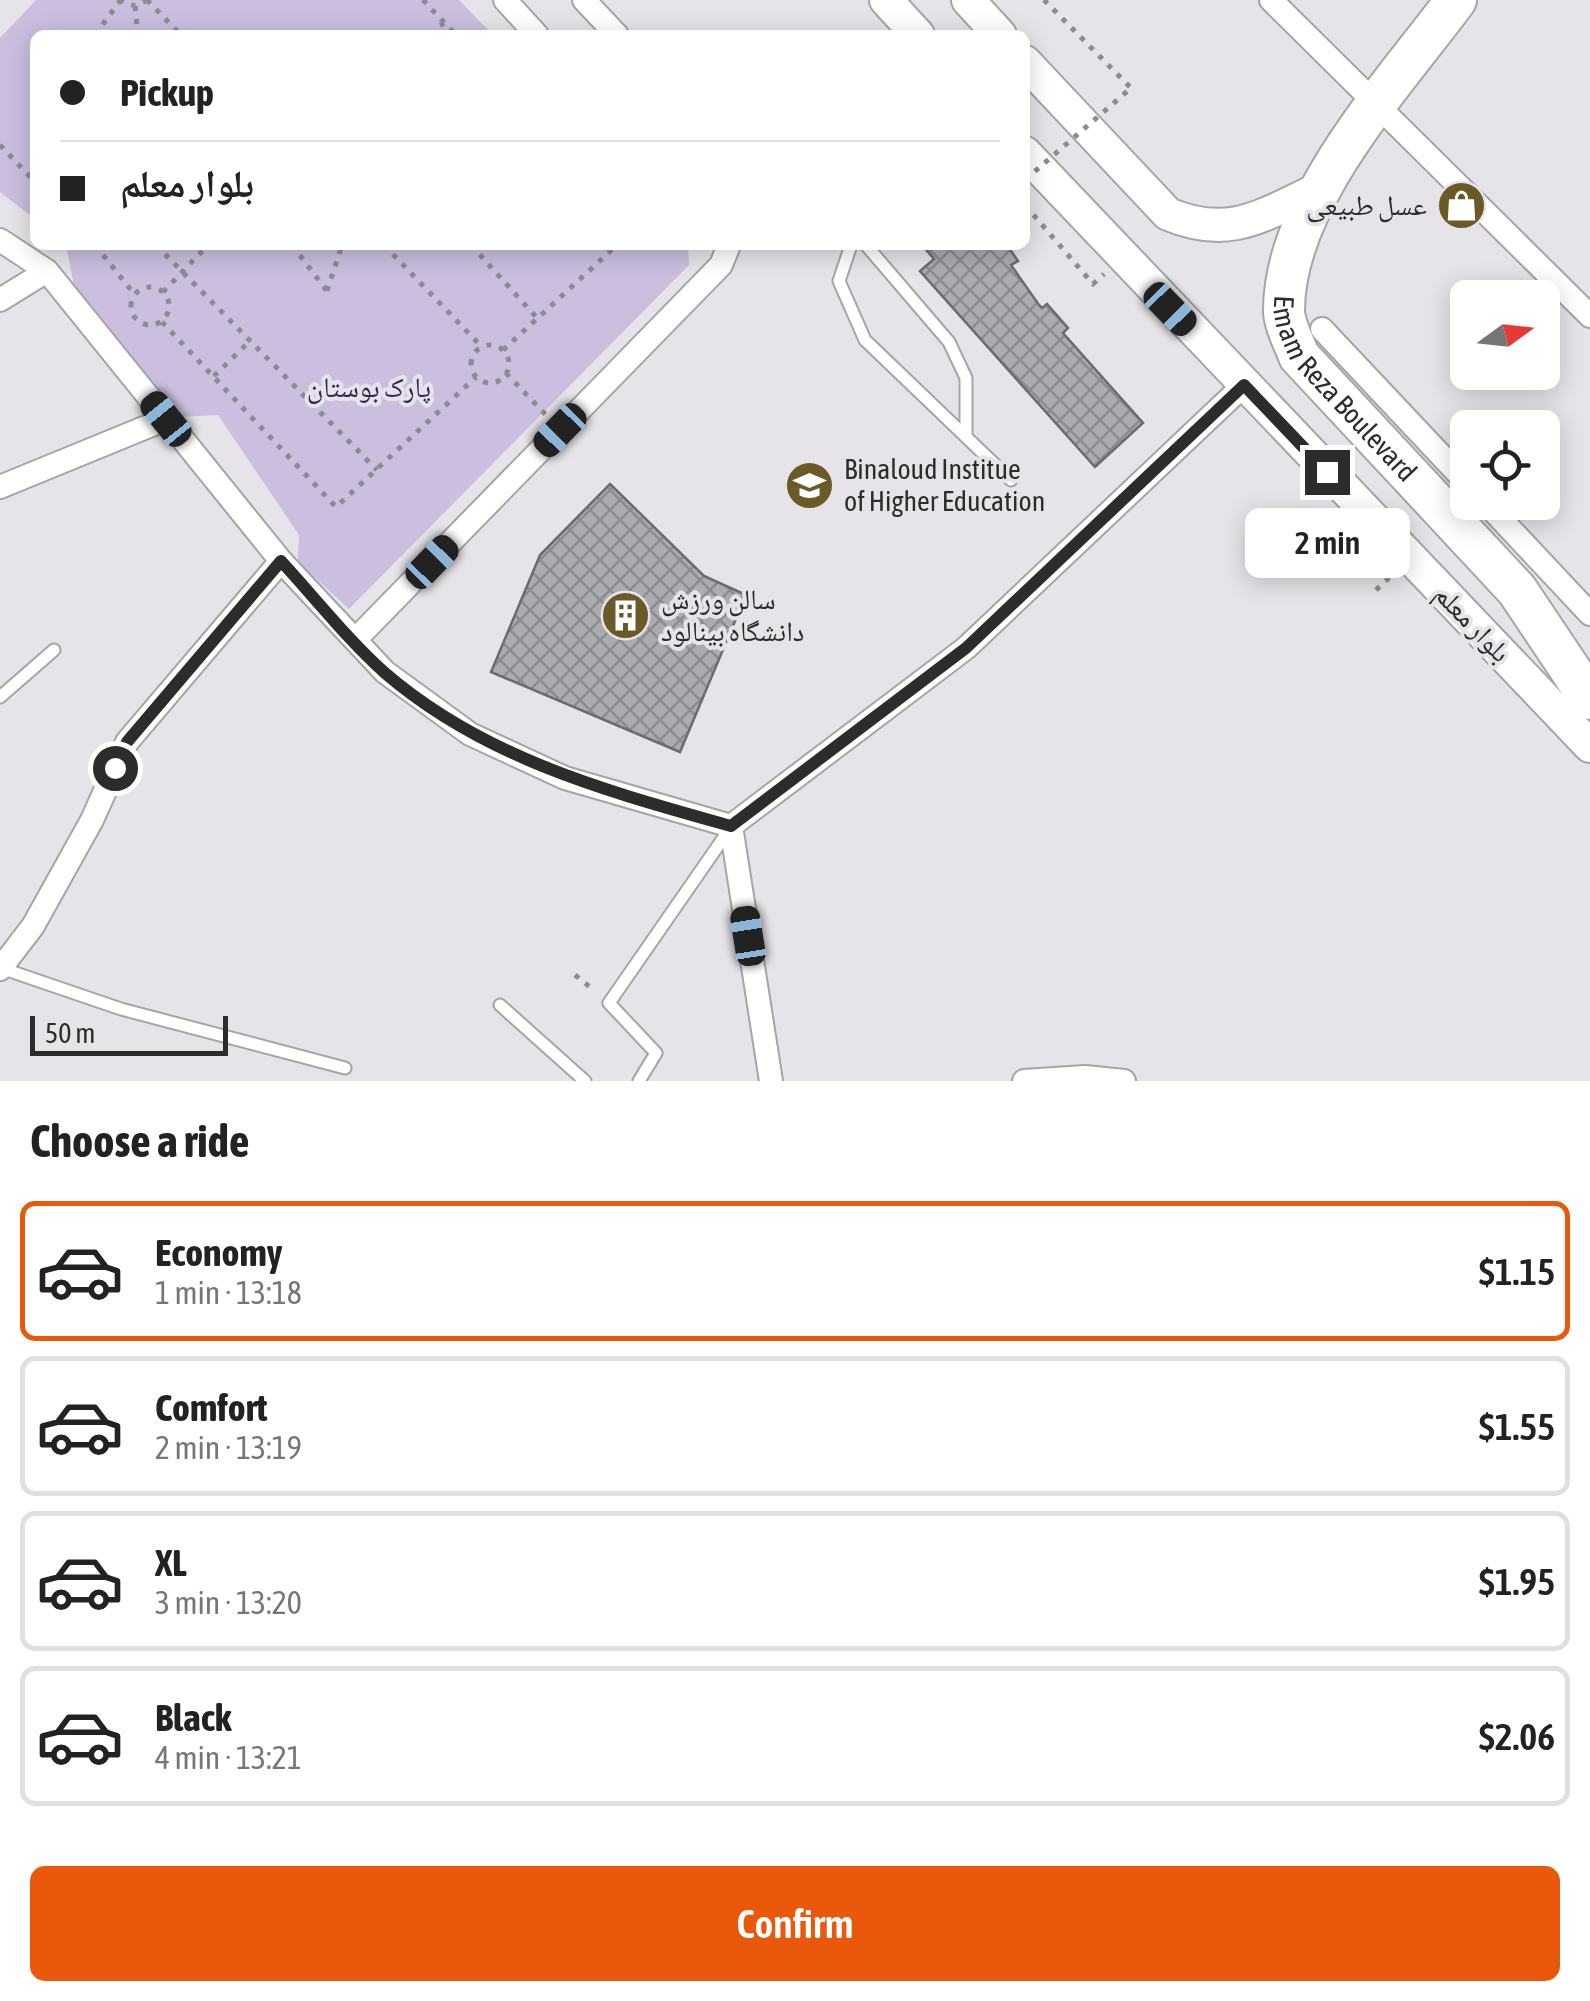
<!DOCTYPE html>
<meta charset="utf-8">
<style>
body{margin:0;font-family:"Asap Condensed","Noto Naskh Arabic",sans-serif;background:#f6f6f6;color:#222;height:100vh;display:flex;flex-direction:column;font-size:38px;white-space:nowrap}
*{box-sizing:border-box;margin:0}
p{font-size:32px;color:#767676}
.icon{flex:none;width:55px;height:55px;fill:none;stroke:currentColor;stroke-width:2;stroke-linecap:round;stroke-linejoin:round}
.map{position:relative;height:1081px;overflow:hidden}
.details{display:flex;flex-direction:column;background:#fff;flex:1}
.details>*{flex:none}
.hud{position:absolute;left:30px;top:30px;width:1000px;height:220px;border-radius:15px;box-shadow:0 5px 25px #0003;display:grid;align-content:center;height:220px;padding:0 30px;background:#fff}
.needle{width:65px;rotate:75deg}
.buttons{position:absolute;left:1450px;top:280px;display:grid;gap:20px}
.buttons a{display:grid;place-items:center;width:110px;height:110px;border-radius:15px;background:#fff;box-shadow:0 5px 25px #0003;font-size:50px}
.scale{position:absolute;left:30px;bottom:25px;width:198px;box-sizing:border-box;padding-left:10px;border:5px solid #2c2c2d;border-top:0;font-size:28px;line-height:35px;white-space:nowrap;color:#2c2c2d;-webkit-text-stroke:8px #e6e4e8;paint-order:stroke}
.end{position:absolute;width:45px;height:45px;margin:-22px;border:12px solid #2c2c2d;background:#fff;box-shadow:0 0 0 5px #fff}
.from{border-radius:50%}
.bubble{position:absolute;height:70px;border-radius:15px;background:#fff;box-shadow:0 5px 25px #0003;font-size:32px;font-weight:600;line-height:70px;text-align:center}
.car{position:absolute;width:30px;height:60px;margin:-30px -15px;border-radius:12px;box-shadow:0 0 8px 2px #0007;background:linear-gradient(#222 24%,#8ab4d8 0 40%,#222 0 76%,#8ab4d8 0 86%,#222 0)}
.hud b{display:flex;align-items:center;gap:35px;height:95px;font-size:38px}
.hud b+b{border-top:2px solid #e0e0e0}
.hud i{width:25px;height:25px;background:#222}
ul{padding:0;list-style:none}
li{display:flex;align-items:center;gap:30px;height:140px;margin:0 20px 15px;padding:0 10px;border:5px solid #e0e0e0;border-radius:15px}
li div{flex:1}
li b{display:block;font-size:38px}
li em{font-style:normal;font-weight:600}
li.on{border-color:#ea580c}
li>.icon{width:90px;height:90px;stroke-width:1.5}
h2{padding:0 30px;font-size:45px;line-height:120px}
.action{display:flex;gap:20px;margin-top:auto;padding:20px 30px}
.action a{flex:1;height:115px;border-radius:15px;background:#ea580c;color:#fff;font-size:40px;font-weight:600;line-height:115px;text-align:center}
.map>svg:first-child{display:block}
.green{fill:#cbbedf}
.building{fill:url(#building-cross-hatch);stroke:#6c6b6e;stroke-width:2.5}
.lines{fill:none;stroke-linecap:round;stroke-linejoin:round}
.service-casing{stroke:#a6a4a8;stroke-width:15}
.minor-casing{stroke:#a6a4a8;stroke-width:26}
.secondary-casing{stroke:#a6a4a8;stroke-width:36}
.trunk-casing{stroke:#a6a4a8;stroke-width:44}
.path{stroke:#8c8b8d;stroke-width:5;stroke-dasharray:5 8;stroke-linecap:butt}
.service{stroke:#fff;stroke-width:11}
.minor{stroke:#fff;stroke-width:22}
.secondary{stroke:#fff;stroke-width:32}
.trunk{stroke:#fff;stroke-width:40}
.path-bridge{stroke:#8c8b8d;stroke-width:5;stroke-dasharray:5 8;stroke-linecap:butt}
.route{stroke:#2c2c2d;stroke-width:12}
.labels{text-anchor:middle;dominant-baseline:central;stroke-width:8;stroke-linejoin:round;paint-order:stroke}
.poi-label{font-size:28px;fill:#2c2c2d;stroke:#e6e4e8;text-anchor:start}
.street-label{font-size:28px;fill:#2c2c2d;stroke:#e6e4e8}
.park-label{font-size:28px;fill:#3b2357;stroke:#e6e4e8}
</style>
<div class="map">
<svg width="1590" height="1081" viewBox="0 0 1590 1081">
<defs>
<pattern id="building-cross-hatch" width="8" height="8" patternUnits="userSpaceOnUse" patternTransform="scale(2.5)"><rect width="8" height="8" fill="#acabaf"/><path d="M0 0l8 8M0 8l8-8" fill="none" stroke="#8c8b8f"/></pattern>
</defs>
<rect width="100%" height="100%" fill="#e6e4e8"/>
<path class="green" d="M36,0H459L493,35H35V219L0,192V38Z
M66,245H688L689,265L349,609L298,562L299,535L218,415L180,417L75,290Z"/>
<path class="building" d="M922,245H1007L1018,261L1011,265L1039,305L1042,308L1047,304L1068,328L1063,333L1143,423L1095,467L920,271L934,259Z
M610,484L704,576L746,595L680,752L491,672L540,555Z"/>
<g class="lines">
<defs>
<path id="service" d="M851,245L839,281L865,340L1011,480
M866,245L949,342L966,378V437
M0,697L54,650
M1,968L121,1009L345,1068
M500,1005L585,1081
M639,1081L656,1053L609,1003L729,830"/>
<path id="minor" d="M505,0L537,35
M584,0L617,35
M1271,0L1590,316
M0,240L47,271L281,561L385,672L470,734L565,778L731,826
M0,300L47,271
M1322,329L1468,484
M0,487L166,419
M1485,502L1590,614
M355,640L721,265L729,245
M731,826L966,648L1244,385
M731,826L771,1081
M0,969L33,926L92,820L127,742L281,561
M1024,1081L1085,1077L1124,1081"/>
<path id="secondary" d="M886,0L918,35
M968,0L1000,35
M1025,62L1168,214C1230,240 1263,215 1319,189
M1025,153L1590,746"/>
<g id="trunk">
<path id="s1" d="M1456,0C1393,85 1283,202 1284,312C1285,326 1294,343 1299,356L1517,590L1590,699"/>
</g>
</defs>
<use href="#service" class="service-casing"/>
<use href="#minor" class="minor-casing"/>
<use href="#secondary" class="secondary-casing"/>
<use href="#trunk" class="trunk-casing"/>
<path class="path" d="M119,0L135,6L147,0
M147,0L181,35
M423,0L456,35
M1044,0L1131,88
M135,6L138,35
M441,22L448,35
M95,35L120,1
M0,145L35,182
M1025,205L1093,284L1104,274
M95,245L135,295
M156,245L377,470
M292,245L327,291
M384,245L481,346
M471,245L538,319
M131 306a19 19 0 1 1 38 0a19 19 0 1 1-38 0Z
M327,291L342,245
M163,292L208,245
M162,322L336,507L476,377
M471 364a19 19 0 1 1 38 0a19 19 0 1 1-38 0Z
M503,350L617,245
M506,373L546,415
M214,376L250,341
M1376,590L1391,576
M575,975L595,991"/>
<use href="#service" class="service"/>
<use href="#minor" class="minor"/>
<use href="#secondary" class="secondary"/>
<use href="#trunk" class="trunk"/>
<path class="path-bridge" d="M1025,180L1131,88"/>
</g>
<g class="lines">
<path class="route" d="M115,768L127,742L281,561C315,598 348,640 385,673C485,759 607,791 731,826L966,648L1244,385L1327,472"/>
</g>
<defs>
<symbol id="shop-disc" viewBox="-11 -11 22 22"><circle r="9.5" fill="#695a28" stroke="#e6e4e8"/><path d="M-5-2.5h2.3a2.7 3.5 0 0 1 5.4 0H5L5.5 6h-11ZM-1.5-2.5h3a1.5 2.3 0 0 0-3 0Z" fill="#fff"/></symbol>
<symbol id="university-disc" viewBox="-11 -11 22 22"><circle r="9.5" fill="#695a28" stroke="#e6e4e8"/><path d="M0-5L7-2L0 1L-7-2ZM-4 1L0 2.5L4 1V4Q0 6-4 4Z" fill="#fff"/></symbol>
<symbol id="building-disc" viewBox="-11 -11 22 22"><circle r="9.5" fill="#695a28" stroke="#e6e4e8"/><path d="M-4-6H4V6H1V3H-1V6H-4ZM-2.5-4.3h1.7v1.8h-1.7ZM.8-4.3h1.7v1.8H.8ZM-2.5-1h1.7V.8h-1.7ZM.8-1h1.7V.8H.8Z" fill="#fff"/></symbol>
</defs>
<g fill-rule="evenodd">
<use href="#shop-disc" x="1434" y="178" width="55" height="55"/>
<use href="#university-disc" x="782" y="458" width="55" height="55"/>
<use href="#building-disc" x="598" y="588" width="55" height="55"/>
</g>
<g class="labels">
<g class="poi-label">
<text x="1427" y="205" text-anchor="end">عسل طبیعی</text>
<text x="844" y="469">Binaloud Institue<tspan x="844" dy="32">of Higher Education</tspan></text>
<text x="661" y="599">سالن ورزش<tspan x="661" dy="32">دانشگاه بینالود</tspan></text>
</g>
<g class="street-label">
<text stroke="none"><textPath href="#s1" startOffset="460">Emam Reza Boulevard</textPath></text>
<text transform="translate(1473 623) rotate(46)">بلوار معلم</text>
</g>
<g class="park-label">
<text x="369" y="387">پارک بوستان</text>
</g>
</g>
</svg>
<div class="buttons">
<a><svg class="needle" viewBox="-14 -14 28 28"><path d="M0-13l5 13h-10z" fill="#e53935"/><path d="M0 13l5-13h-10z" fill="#767676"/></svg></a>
<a><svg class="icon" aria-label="locate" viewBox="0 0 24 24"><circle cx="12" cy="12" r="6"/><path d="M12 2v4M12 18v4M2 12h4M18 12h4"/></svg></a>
</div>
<div class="scale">50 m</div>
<i class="end from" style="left:115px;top:768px"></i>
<i class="end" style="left:1327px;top:472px"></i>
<div class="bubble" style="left:1245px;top:508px;width:165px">2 min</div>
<i class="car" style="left:1170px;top:309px;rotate:136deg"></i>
<i class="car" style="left:166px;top:419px;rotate:321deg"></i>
<i class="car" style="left:560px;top:430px;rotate:224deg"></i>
<i class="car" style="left:432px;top:562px;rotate:44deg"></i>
<i class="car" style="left:748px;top:936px;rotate:351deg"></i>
<div class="hud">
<b><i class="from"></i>Pickup</b>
<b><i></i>بلوار معلم</b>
</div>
</div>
<section class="details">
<h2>Choose a ride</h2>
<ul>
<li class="on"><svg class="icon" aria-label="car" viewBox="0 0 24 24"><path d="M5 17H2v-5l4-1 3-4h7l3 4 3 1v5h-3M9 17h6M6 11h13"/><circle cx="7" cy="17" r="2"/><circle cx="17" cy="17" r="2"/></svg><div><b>Economy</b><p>1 min · 13:18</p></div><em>$1.15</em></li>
<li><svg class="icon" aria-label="car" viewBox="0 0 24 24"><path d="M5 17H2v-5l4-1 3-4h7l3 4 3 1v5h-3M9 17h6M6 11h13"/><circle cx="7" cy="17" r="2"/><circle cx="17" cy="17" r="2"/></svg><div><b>Comfort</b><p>2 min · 13:19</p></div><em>$1.55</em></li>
<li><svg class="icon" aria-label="car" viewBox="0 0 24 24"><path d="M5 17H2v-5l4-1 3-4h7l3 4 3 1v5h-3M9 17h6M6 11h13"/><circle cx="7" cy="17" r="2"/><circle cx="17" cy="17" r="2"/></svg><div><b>XL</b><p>3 min · 13:20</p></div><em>$1.95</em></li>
<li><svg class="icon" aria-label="car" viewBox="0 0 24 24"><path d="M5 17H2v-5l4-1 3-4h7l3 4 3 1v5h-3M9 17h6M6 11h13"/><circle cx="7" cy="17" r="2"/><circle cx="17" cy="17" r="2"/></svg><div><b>Black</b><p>4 min · 13:21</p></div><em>$2.06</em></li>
</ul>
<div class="action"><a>Confirm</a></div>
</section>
